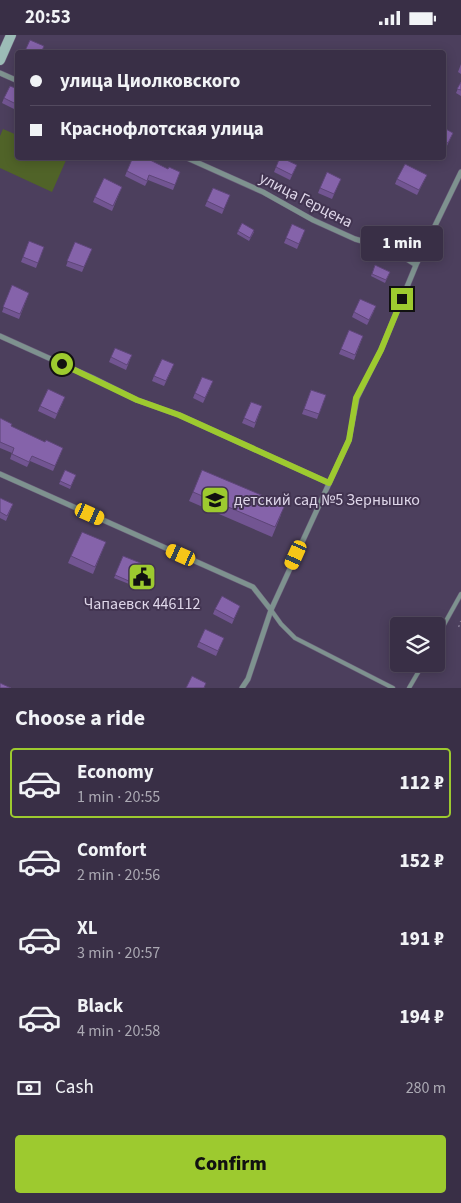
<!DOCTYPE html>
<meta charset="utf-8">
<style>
body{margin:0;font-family:"Source Sans 3",sans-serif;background:#40374d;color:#f1f3f6;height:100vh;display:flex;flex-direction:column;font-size:19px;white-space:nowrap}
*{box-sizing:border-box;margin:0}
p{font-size:16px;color:#aba9b3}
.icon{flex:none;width:28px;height:28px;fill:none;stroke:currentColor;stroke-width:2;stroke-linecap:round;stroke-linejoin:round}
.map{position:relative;height:653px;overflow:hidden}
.side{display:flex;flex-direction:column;background:#392f46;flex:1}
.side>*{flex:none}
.guide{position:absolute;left:15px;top:15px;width:431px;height:110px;border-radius:5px;box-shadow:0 2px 12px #0003,0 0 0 1px #534a5f;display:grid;align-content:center;height:110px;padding:0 15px;background:#392f46}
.buttons{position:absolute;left:390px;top:582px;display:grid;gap:10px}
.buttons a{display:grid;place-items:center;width:55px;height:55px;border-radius:5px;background:#392f46;box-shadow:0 2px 12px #0003,0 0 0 1px #534a5f;font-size:25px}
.end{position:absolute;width:22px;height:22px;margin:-11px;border:6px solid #9dca2f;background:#111;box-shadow:0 0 0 2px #111}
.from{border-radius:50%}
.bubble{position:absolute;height:35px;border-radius:5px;background:#392f46;box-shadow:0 2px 12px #0003,0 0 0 1px #534a5f;font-size:16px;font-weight:800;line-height:35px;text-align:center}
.car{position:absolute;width:15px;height:30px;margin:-15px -8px;border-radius:6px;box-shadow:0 0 4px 1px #0007;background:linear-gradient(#f5c518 24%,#345 0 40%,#f5c518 0 76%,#345 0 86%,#f5c518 0)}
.guide b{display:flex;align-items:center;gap:18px;height:48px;font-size:19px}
.guide b+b{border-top:1px solid #534a5f}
.guide i{width:12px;height:12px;background:#f1f3f6}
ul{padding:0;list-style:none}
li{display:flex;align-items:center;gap:15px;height:70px;margin:0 10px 8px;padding:0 5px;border:2px solid transparent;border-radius:5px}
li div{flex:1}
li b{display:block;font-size:19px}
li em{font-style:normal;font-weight:800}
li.on{border-color:#9dca2f}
li>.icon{width:45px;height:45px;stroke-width:1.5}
h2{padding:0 15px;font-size:22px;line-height:60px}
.pay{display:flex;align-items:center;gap:12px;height:55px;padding:0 15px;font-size:19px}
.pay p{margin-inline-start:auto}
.cta{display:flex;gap:10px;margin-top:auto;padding:10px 15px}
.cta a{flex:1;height:58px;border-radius:5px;background:#9dca2f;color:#111;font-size:20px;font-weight:800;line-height:58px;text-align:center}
.status{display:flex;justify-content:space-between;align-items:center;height:35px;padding:0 25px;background:#392f46;direction:ltr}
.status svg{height:14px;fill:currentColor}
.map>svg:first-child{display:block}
.green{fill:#506328}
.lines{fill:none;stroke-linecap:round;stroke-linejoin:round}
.lane-casing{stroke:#695d79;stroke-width:5}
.street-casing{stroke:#695d79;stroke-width:6}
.secondary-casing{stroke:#695d79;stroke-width:11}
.path{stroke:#8b8099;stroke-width:2;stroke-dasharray:1 4;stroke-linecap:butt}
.lane{stroke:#7e928f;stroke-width:4}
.street{stroke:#7e928f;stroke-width:5}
.secondary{stroke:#9cbcb7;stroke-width:10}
.wall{fill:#725592}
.building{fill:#8563aa;stroke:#5d4577}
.route{stroke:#9dca2f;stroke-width:6}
.labels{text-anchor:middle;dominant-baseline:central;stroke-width:4;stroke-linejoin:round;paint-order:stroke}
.street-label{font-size:16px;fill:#ded6e9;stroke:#423451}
.poi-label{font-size:16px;fill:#ded6e9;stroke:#423451;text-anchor:start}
</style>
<div class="status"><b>20:53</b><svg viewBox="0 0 49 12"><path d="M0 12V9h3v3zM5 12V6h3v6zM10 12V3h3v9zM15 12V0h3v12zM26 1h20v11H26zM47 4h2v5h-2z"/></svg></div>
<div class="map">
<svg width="461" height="653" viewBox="0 0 461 653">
<rect width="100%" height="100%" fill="#4c3f5d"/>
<path class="green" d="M3,94L17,100L18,122L67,123L52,157L0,133V101Z"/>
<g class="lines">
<defs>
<path id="lane" d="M271,575L281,589L295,603L393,653
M436,604L461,559
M409,653L423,629"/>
<path id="street" d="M0,38L18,46
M185,122L263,157L313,185L355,204L393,215L416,230
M0,301L93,343L137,365L179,380L329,448
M0,439L253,552L271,575
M242,653L248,644L271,575L349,405L357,363L381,315L416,230L461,137"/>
<path id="secondary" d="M0,25L11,0"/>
</defs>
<use href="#lane" class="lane-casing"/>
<use href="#street" class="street-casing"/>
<use href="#secondary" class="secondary-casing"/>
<path class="path" d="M461,586L459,591L461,592"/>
<use href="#lane" class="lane"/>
<use href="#street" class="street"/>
<use href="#secondary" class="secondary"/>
</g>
<path class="wall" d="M461,29V39L458,37Z
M461,47V61L456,58Z
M18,54V67L14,74L2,68L4,63Z
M444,93L453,98L446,113L444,112Z
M297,130L290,145L274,137L276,132Z
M168,134L180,137L173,155L148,145L145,151L125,141L127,136Z
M427,140L417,160L395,149L397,144Z
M341,144L332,164L318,158L320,153Z
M122,152L112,176L93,167L95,162Z
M213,153L230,160L222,179L205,171Z
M292,189L303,200L297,214L284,208Z
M238,196L254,197L249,206L237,199Z
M29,206L44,212L36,233L21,227Z
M75,207L92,214L82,237L66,231Z
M375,230L390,237L385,248L371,241Z
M12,250L29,258L19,284L2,277Z
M374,276L367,290L352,282L354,277Z
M349,295L363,301L354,325L339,319Z
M111,322L130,325L126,335L109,327Z
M172,334L164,351L152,346L154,341Z
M211,351L203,368L193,363L195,358Z
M311,355L326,360L317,384L302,379Z
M63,367L55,384L38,376L40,371Z
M251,367L262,371L254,393L242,388Z
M0,383L11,391L61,418L53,436L30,426L27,432L10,424L12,418L0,413Z
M65,435L76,440L70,454L59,449Z
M193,457L281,480L272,502L189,466Z
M0,463L13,469L6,486L0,483Z
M103,514L93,539L68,528L71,521Z
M123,521L153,533L144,555L114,543Z
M240,571L232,589L213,579L215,574Z
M224,603L216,621L197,612L199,607Z"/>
<path class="building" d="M30,5L44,11L41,18H24Z
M461,47V55L457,54Z
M10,51L18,54V66L16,69L4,63Z
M444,93L453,98L448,108L444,106Z
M133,122H144L168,134L169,132L180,137L175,150L149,140L147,146L127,136Z
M280,122L297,130L292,140L276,132Z
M405,129L427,140L419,155L397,144Z
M327,137L341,144L334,159L320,153Z
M104,143L122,152L113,171L95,162Z
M213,153L230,160L224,174L207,166Z
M242,188L254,195L250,203L238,196Z
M292,189L305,195L299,209L286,203Z
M29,206L44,212L38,228L23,222Z
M75,207L92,214L84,232L67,226Z
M375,230L390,237L386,245L372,239Z
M12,250L29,258L20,279L3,272Z
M360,264L376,271L369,285L354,277Z
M349,295L363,301L355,320L341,314Z
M115,313L132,320L127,330L111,322Z
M162,324L174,329L166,346L154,341Z
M202,342L213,346L205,363L195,358Z
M48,354L65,362L57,379L40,371Z
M311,355L326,360L319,379L304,374Z
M251,367L262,371L255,388L244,383Z
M0,383L12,389L11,391L45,407L46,405L63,413L55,431L32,421L29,427L12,419L14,413L0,407Z
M65,435L76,440L71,451L60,446Z
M202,435L285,470L275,492L193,457Z
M0,463L13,469L7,481L0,477Z
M82,497L106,507L95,532L71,521Z
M123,521L153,533L145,553L115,540Z
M222,561L240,571L234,584L215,574Z
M205,594L224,603L218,616L199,607Z
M192,641L206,648L204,653H186Z
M0,648L11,653H0Z"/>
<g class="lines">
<path class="route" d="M62,329L137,365L179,380L329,448L349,405L356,363L381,315L402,264"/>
</g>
<defs>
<symbol id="school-square" viewBox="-11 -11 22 22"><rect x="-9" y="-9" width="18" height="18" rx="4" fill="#9dca2f" stroke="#423451"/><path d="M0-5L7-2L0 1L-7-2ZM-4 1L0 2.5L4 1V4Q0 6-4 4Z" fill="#111"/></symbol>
<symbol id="civic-square" viewBox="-11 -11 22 22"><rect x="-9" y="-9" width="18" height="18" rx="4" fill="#9dca2f" stroke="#423451"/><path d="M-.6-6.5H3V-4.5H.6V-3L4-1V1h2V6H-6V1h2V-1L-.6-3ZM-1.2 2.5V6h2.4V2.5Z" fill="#111"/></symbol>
</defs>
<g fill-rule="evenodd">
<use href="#school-square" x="199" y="449" width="32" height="32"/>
<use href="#civic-square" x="126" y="526" width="32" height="32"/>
</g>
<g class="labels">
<g class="street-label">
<text transform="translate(306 165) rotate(27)">улица Герцена</text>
</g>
<g class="poi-label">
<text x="234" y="465">детский сад №5 Зернышко</text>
<text x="142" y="569" text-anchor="middle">Чапаевск 446112</text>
</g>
</g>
</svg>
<div class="buttons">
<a><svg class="icon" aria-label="layers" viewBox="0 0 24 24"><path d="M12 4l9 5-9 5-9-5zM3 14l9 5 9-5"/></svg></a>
</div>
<i class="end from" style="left:62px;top:329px"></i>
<i class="end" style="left:402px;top:264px"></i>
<div class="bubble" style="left:361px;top:191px;width:82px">1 min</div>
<i class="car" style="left:90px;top:479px;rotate:114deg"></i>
<i class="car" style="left:181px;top:520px;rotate:294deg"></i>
<i class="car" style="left:296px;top:520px;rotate:204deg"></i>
<div class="guide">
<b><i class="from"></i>улица Циолковского</b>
<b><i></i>Краснофлотская улица</b>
</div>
</div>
<section class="side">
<h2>Choose a ride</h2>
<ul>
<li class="on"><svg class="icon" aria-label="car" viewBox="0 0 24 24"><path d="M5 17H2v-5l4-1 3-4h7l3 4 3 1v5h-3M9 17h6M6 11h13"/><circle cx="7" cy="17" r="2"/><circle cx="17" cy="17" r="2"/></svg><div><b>Economy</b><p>1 min · 20:55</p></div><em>112 ₽</em></li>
<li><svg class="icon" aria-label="car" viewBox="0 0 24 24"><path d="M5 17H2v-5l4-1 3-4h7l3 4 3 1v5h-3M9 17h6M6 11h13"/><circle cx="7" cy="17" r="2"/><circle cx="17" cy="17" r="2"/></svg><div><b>Comfort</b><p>2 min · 20:56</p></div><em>152 ₽</em></li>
<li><svg class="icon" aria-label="car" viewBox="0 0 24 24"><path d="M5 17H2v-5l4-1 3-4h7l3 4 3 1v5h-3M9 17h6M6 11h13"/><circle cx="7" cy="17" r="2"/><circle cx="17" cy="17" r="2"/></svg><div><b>XL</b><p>3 min · 20:57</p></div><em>191 ₽</em></li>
<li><svg class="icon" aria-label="car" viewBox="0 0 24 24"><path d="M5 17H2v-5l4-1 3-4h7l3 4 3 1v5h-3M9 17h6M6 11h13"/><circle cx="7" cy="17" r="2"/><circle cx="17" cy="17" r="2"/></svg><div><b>Black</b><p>4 min · 20:58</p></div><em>194 ₽</em></li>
</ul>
<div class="pay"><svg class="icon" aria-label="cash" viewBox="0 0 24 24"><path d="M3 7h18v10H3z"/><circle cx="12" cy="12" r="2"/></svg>Cash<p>280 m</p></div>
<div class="cta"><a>Confirm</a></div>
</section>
